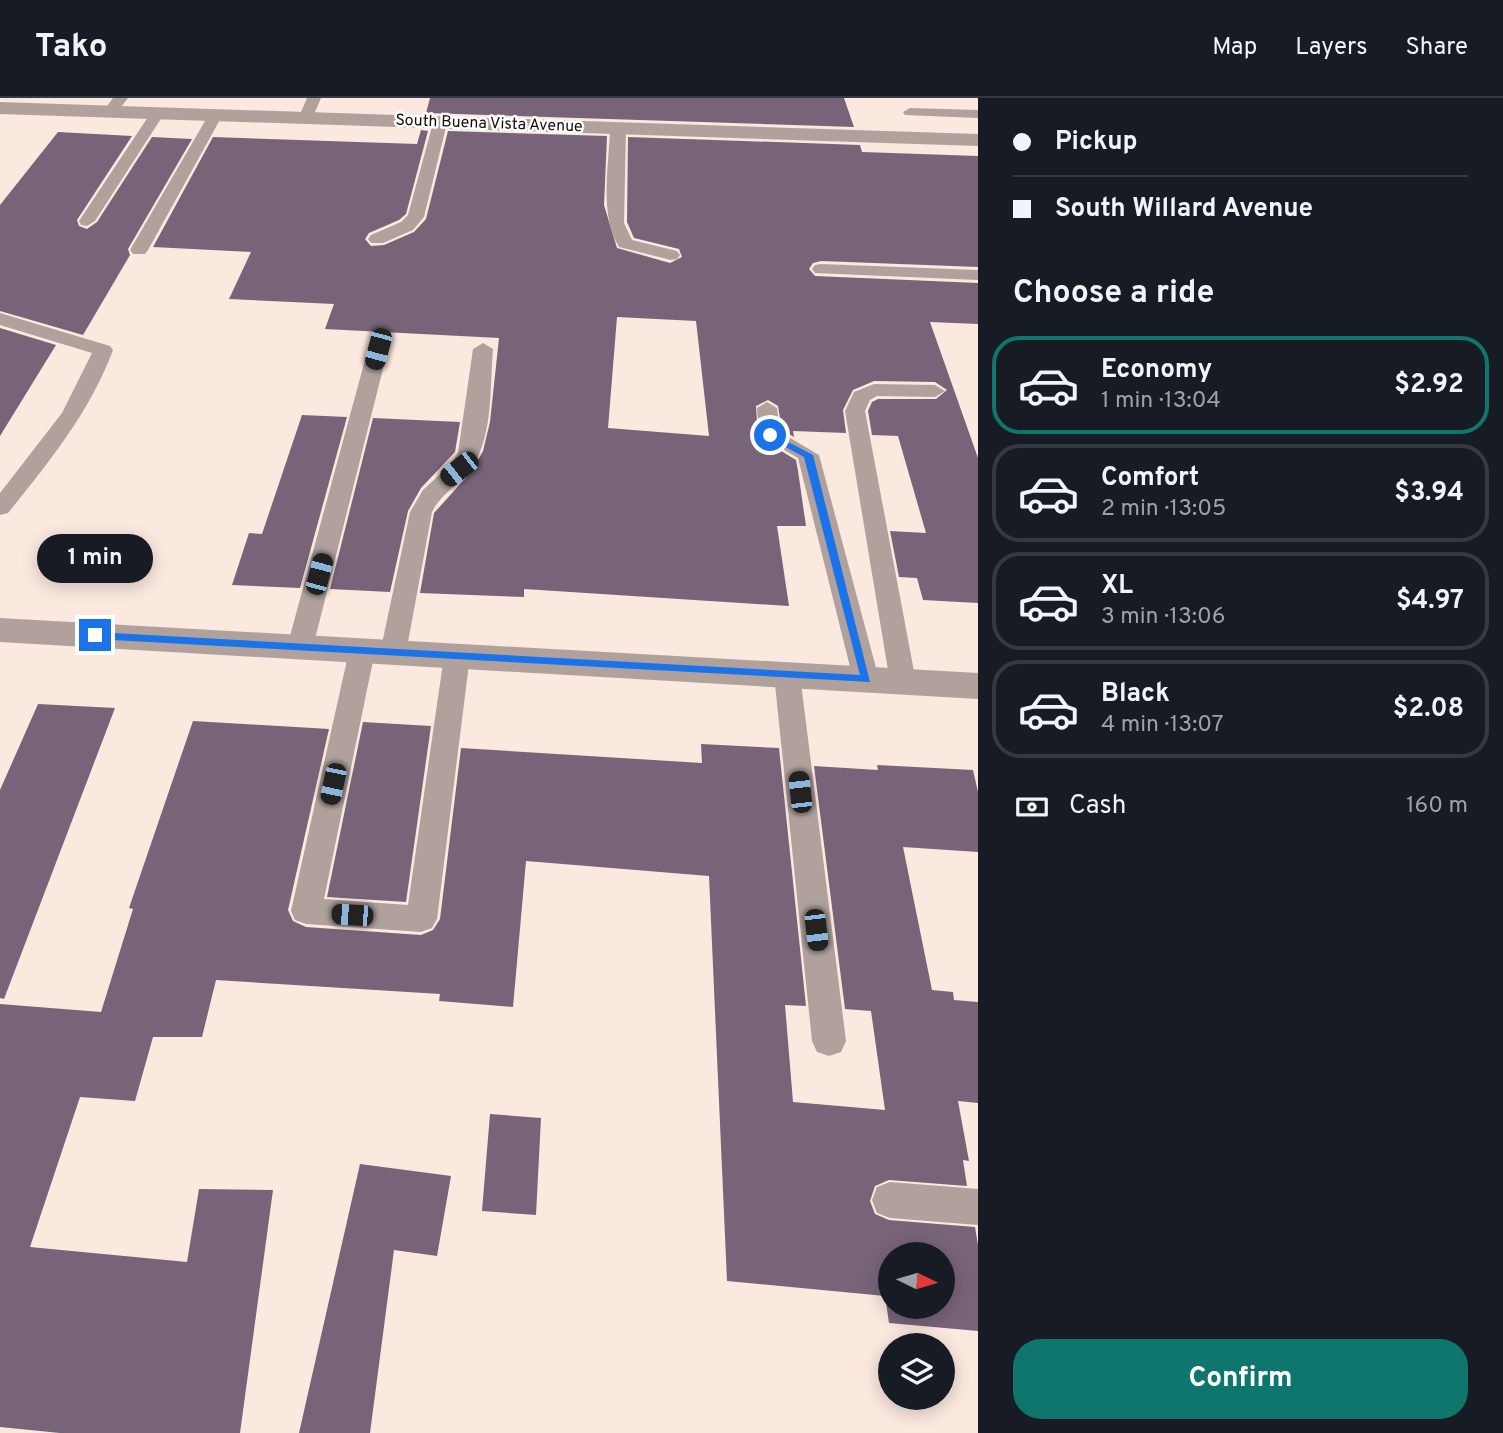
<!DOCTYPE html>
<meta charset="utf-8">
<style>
body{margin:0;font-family:Overpass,sans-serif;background:#20242c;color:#f1f3f6;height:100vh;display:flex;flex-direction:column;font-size:26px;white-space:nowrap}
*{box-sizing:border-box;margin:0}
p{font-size:23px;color:#9ea1a6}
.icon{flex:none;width:38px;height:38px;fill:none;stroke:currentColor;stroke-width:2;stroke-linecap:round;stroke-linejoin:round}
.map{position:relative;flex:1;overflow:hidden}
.side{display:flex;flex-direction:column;background:#171b24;width:525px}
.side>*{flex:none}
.top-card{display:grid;align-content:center;height:154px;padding:0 35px;background:#171b24}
.needle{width:46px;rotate:95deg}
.fabs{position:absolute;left:878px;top:1144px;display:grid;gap:14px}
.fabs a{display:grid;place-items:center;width:77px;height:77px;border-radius:50%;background:#171b24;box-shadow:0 4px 18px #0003;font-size:35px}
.end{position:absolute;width:32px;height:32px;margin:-16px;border:9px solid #1a73e8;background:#fff;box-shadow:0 0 0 4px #fff}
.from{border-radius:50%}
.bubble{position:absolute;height:49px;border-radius:24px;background:#171b24;box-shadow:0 4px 18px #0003;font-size:23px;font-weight:700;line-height:49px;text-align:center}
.car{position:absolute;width:21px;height:42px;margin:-21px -10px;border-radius:9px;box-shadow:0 0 5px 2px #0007;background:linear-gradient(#222 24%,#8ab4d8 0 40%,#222 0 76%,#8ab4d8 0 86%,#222 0)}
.top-card b{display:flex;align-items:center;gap:24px;height:66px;font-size:26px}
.top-card b+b{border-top:2px solid #363941}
.top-card i{width:18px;height:18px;background:#f1f3f6}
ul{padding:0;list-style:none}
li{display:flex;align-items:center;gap:21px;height:98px;margin:0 14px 10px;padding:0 21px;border:4px solid #363941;border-radius:28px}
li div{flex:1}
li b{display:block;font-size:26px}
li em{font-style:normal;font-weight:700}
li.on{border-color:#0f766e}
li>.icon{width:63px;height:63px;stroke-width:1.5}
h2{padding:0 35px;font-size:32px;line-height:84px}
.pay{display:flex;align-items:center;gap:18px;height:77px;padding:0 35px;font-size:26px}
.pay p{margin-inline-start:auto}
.cta{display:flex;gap:14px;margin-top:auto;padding:14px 35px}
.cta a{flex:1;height:80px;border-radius:28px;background:#0f766e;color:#fff;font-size:28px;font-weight:700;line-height:80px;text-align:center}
header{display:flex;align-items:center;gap:42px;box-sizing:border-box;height:98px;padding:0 35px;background:#171b24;border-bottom:2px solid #363941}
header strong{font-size:33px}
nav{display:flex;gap:38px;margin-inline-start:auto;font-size:24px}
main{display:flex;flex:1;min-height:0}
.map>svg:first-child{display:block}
.building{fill:#786479;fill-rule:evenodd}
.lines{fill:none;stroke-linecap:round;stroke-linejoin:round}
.lane{fill:#b0a19d;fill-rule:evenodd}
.street{fill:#b0a19d;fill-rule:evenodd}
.route{fill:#1a73e8}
.labels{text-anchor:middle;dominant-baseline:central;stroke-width:5;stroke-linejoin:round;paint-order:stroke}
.far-street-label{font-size:16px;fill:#180e09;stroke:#fff}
</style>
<header>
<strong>Tako</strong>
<nav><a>Map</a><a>Layers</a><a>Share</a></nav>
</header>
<main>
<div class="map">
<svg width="978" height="1335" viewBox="0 0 978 1335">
<rect width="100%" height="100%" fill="#fbe8df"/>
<path class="building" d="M430,0H844L854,29L426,15Z
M421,32L428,33L406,116L399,122L369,135L365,141L371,148L384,147L414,134L426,121L448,33L607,38L604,107L617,150L670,165L682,159L679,151L634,140L627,124L628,39L860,47L862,54L978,58V169L821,163L813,165L809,171L815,178L978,185V226L930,224L978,360V505L923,502L917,480L899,479L890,433L926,435L898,338L872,337L868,313L872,304L878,301H936L947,292L935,284L874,283L853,292L843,312L846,335L793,333L794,339L782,332L778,308L768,302L756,308L758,339L796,362L798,373L806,428H777L789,508L524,491V499L420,495L434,415L472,373L483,353L490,324L499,240L325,231L334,206L229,201L251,154L153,149L213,39L417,46ZM617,219L696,223L709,338L608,330Z
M58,34L132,38L77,122L79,128L87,131L97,124L152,39L192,41L128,151L130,157L83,237L0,213V107Z
M0,230L56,247L0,338Z
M302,317L347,319L300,490L232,487L249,435L262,436Z
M373,320L460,324L455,354L421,390L408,413L390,494L330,491Z
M38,606L115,610L4,901L0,900V692Z
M193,623L329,631L288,812L293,823L306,829L421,837L433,832L440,821L461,650L702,665L701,646L779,650L806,908L785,907L793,1004L885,1012L871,913L845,911L814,668L878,672L877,667L973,672L978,694V754L903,749L932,892L953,894L954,902L978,904V1005L958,1003L969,1063L963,1062L967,1088L889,1082L875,1088L870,1103L875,1116L889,1122L975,1129L978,1147V1233L889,1225L885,1198L727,1183L709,778L526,763L513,909L439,903L440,896L216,882L202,939H153L135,1003L80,999L30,1149L187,1164L199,1091L273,1092L240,1335H60L0,1329V906L101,914L133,811L129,810ZM891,1157H943V1209H891Z
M363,624L431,628L406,804L327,799Z
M490,1016L541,1020L536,1117L482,1113Z
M360,1066L451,1078L437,1158L394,1152L370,1335H299Z"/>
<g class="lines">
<path class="lane" d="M113,0H128L115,17H105L103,14Z
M307,0H321L312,21L305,25L298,21Z
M910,10L978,12V20L905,17L903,14Z
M157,12L164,16L95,123L87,128L81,127L79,123L152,13Z
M215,14L222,18L148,152L145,156H133L130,152L208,18Z
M440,21L447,25L424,119L413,132L383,145H371L368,141L371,137L401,124L408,117L433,25Z
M618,26L626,31L624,125L632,142L677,153L680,157L677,161L671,162L619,149C599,116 609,68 610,31Z
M821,166L978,172V182L815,175L812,171L815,167Z
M0,215L110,248L113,252C90,314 49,364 8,415L0,417V395L62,315L92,255L0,227Z
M378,245L388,251L313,549L309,555L300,558L291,555L287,549L368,251Z
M483,245L493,251C490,285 493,334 475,364C464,384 442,394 432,414L406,555L402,561L393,564L384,561L380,555L410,414L423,392L451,366L458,355L473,251Z
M874,286L935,287L945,293L935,299L877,298L870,302L865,313L916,584L912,591L903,593L894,591L890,584L845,313L854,294Z
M767,304L777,310L780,334L819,357L879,581L875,588L866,590L857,588L853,581L798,360L759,337L757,310Z
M362,544L371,547L375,553L324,801L408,807L444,558L448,552L457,549L466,552L470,558L437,821L432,830L421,834L306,826L295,822L291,813L349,553L353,547Z
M787,568L796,570L800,577L846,943L841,954L829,958L817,954L812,943L774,577L778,570Z
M890,1084L978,1091V1127L890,1120L877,1115L872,1102L877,1089Z"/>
<path class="street" d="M0,4L978,36V48L0,16Z
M0,520L978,575V601L0,544Z"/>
</g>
<path class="route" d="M767,336H773L813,357L870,584L95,541L90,537L95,534L860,577L804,359L767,339Z"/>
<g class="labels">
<g class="far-street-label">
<text transform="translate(489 26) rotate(2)">South Buena Vista Avenue</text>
</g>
</g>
</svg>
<div class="fabs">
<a><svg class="needle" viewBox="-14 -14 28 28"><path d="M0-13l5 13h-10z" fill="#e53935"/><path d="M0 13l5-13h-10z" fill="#9ea1a6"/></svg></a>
<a><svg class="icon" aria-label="layers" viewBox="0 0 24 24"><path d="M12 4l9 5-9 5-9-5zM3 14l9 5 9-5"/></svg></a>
</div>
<i class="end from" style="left:770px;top:337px"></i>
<i class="end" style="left:95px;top:537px"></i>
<div class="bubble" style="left:37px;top:436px;width:116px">1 min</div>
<i class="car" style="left:378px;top:251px;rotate:195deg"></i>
<i class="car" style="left:459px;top:371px;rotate:232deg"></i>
<i class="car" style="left:319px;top:476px;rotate:15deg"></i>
<i class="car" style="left:333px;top:686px;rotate:192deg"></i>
<i class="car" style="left:800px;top:694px;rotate:354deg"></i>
<i class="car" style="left:352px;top:817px;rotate:274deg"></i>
<i class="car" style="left:816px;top:832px;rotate:173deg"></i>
</div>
<section class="side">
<div class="top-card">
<b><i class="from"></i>Pickup</b>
<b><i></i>South Willard Avenue</b>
</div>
<h2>Choose a ride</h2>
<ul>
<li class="on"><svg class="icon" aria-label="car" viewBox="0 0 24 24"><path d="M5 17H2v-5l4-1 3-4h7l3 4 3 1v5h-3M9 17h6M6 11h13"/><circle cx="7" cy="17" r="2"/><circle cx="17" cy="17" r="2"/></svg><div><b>Economy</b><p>1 min · 13:04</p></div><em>$2.92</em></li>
<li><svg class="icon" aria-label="car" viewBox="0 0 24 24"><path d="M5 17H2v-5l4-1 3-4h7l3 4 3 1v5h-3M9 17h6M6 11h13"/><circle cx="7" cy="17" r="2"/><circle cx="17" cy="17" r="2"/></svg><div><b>Comfort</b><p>2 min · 13:05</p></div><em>$3.94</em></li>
<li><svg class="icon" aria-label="car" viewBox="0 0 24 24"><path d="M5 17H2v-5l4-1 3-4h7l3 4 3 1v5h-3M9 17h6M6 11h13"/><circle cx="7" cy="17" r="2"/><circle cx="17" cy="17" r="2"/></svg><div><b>XL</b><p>3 min · 13:06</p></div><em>$4.97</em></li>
<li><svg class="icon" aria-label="car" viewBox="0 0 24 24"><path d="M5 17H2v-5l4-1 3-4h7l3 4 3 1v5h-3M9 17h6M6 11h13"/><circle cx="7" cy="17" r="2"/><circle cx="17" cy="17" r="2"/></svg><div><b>Black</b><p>4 min · 13:07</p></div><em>$2.08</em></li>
</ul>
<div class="pay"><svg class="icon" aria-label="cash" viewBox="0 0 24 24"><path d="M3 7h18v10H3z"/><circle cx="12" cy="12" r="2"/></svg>Cash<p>160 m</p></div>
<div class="cta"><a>Confirm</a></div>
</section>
</main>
